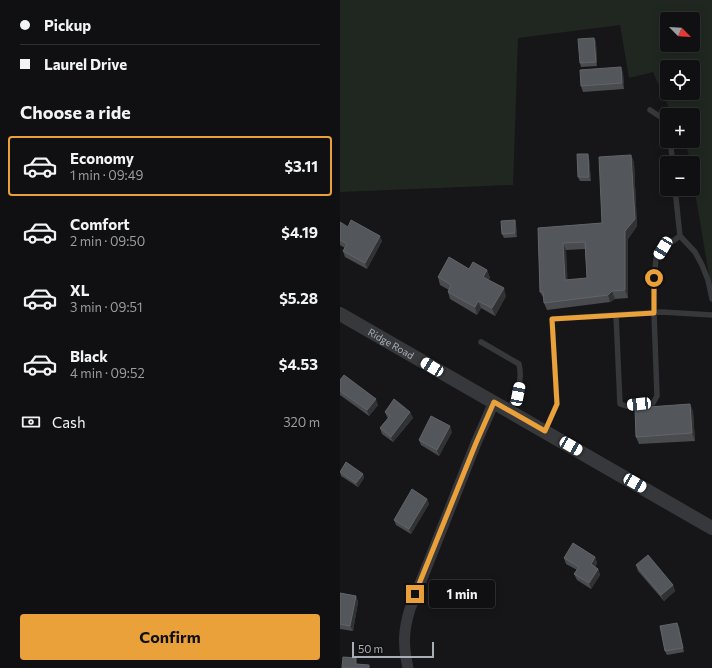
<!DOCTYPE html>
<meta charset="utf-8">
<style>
body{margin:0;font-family:Commissioner,sans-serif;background:#1e1e20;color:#f1f3f6;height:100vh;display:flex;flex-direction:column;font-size:15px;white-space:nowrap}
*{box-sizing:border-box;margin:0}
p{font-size:13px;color:#9c9d9f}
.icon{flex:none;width:22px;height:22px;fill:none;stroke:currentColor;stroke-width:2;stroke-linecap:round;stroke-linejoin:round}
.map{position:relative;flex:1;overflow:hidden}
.panel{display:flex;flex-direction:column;background:#101012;width:340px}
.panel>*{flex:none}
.banner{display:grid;align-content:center;height:88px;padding:0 20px;background:#101012}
.needle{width:26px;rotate:114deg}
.fabs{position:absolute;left:320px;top:12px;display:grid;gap:8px}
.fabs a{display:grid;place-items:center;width:40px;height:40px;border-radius:4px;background:#101012;box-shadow:0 2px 10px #0003,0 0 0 1px #303032;font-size:20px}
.scale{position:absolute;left:12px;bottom:10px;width:82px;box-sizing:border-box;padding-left:4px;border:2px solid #a8aeb7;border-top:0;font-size:11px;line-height:14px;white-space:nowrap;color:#a8aeb7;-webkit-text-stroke:3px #111113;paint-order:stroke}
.end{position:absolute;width:18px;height:18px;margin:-9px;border:5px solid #eba13a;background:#111;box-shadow:0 0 0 2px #111}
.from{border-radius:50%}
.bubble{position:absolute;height:28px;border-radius:4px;background:#101012;box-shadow:0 2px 10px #0003,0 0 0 1px #303032;font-size:13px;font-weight:700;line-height:28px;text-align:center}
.car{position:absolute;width:12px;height:24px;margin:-12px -6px;border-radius:5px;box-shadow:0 0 3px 1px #0007;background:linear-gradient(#fff 24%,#345 0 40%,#fff 0 76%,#345 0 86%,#fff 0)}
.banner b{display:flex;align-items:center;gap:14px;height:38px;font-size:15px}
.banner b+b{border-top:1px solid #303032}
.banner i{width:10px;height:10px;background:#f1f3f6}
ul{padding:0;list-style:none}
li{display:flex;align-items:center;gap:12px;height:60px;margin:0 8px 6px;padding:0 12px;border:2px solid transparent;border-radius:4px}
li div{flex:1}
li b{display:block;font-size:15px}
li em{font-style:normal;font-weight:700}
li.current{border-color:#eba13a}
li>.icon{width:36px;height:36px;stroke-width:1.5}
h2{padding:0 20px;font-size:18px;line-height:48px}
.pay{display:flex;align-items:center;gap:10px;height:44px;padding:0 20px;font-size:15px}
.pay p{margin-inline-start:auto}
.primary-button{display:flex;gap:8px;margin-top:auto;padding:8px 20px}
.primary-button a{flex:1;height:46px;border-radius:4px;background:#eba13a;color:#111;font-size:16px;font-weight:700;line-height:46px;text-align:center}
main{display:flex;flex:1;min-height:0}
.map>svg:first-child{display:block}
.green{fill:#202720;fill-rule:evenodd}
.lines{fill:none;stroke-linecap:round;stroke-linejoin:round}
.service{stroke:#37383c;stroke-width:5.5}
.minor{stroke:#37383c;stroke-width:11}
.tertiary{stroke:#37383c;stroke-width:14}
.wall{fill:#494b4f;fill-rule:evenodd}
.shaded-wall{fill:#303234}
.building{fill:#53565a;stroke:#616469;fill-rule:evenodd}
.route{stroke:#eba13a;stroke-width:5}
.labels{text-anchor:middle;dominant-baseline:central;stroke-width:4;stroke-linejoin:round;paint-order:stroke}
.street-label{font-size:10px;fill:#a8aeb7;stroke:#111113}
</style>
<main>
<section class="panel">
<div class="banner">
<b><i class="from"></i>Pickup</b>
<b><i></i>Laurel Drive</b>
</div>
<h2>Choose a ride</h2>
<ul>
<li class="current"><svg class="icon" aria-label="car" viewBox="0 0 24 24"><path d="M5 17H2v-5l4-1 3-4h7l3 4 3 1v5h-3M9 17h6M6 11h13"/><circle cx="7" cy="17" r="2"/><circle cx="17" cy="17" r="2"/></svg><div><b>Economy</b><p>1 min · 09:49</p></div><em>$3.11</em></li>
<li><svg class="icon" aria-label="car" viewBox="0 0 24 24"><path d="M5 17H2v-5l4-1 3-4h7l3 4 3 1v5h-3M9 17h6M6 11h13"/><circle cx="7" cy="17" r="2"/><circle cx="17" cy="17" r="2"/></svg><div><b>Comfort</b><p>2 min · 09:50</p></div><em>$4.19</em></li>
<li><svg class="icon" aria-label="car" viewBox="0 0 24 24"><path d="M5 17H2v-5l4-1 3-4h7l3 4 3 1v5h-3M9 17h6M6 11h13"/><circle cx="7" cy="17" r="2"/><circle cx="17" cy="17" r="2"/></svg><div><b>XL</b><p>3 min · 09:51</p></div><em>$5.28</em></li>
<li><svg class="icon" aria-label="car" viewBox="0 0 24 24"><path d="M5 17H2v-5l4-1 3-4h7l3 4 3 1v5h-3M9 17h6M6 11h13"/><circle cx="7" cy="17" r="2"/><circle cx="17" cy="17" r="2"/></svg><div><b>Black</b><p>4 min · 09:52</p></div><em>$4.53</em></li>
</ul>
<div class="pay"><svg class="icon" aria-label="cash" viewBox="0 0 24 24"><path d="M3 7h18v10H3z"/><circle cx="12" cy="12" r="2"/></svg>Cash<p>320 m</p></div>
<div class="primary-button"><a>Confirm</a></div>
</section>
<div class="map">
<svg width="372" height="668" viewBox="0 0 372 668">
<rect width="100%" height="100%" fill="#161618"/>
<path class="green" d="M0,0H372V293L353,180V163H350L348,152L344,141H353V115H332L313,72L289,78L280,25L178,38L173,185L0,192ZM327,19H353V45H327ZM327,67H353V93H327Z"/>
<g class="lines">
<path class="service" d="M310,110L325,120L327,124
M330,141L333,163
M335,189L340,236L355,252L362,265L368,280L372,299
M276,315L280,404L286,406L313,403L317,396L314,313V278L316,259L323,248L340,236
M141,342L179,364C183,382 177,395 168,410
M205,431L217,404L212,319L322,312L372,315"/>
<path class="minor" d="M68,668C63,646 63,631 70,609L136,443L154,402"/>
<path class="tertiary" id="s1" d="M0,314L372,528"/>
</g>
<path class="wall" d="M254,38L256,42L257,66L241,67L240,63Z
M283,72L284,89L243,92L241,86Z
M248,154L249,158L251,181H240L238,177Z
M291,155L294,163L297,226L288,239V298L275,299L270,302L207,310L204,303V299L200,292L198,228L262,223ZM245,249L247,278L227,280L226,250Z
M175,220L176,224L177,237L164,238L162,234Z
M0,222L8,227L42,241L27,269L5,257L3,251L5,248L0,245Z
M147,270L150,278L148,280L166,296L155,316L141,308L137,315L110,299L108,292L109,290L100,285L98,277Z
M0,380L38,405L29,416L0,395Z
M350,404L353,412L355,441L299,444L296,437Z
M45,412H70L73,418L53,442L42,434L40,428L48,418L47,417Z
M112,432L99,456L81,445L79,440Z
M0,471L23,474L24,478L18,487L1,476Z
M87,499L89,504L71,534L56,525L54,520Z
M255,557L257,563L255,567L258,569L260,575L251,589L237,580L234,574L237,570L226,564L224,558Z
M296,565L333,585L335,591L324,601L298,571Z
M0,593L16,596L18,602L13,631L0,629Z
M337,623L339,627L344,652L327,655L325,651Z"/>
<path class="shaded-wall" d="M254,38L256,42L257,66L256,62Z
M281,67L283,72L284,89L282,83Z
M248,154L249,158L251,181L249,177Z
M291,155L294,163L297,226L288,239V298L285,290V231Z
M175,220L176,224L177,237L175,233Z
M40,236L42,241L27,269L25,263Z
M223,243L226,250L228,287L225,280Z
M147,270L150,278L146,284L143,277Z
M164,288L166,296L155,316L152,308Z
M272,291L275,299L270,302L268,295Z
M138,301L141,308L137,315L135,307Z
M36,399L38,405L29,416L27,410Z
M350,404L353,412L355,441L352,433Z
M70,412L73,418L53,442L51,437Z
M110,426L112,432L99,456L97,450Z
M23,474L24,478L18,487L16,483Z
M87,499L89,504L71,534L69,529Z
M255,557L257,563L253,570L251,564Z
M258,569L260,575L251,589L249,583Z
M333,585L335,591L324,601L321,595Z
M16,596L18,602L13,631L10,626Z
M337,623L339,627L344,652L343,648Z"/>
<path class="building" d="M254,38L256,62L240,63L238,39Z
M281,67L282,83L241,86L240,70Z
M237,154H248L249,177H238Z
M291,155L295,219L285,231V290L272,291L268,295L204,303L203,292H200L198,228L262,223L259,157ZM245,242L247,278L225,280L223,243Z
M11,220L40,236L25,263L3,251L7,244L0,240V222L8,227Z
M175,220V233L162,234L161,221Z
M109,257L129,269L133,262L147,270L143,277L164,288L152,308L138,301L135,307L108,292L111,285L98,277Z
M4,375L36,399L27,410L0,391V380Z
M54,399L70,412L51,437L40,428L50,416L45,412Z
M350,404L352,433L296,437L295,408Z
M91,416L110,426L97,450L79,440Z
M6,462L23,474L16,483L0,472Z
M72,489L87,499L69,529L54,520Z
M233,543L255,557L251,564L258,569L249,583L234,574L239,567L224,558Z
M308,555L333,585L321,595L296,565Z
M0,593L16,596L10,626L0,624Z
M337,623L343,648L325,651L320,626Z
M3,657L16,658V664L29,665V668H2Z"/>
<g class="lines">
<path class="route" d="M75,594L136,443L154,402L205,431L217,404L212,319L314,313V278"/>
</g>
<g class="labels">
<g class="street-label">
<text stroke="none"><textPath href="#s1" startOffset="59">Ridge Road</textPath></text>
</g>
</g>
</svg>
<div class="fabs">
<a><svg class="needle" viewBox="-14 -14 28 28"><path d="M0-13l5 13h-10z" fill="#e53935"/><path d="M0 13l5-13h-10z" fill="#9c9d9f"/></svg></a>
<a><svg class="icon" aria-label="locate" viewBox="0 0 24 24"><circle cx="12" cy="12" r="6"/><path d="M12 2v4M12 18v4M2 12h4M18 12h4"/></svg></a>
<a>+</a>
<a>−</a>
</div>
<div class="scale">50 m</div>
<i class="end from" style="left:314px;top:278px"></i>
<i class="end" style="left:75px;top:594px"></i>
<div class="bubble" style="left:89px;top:580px;width:66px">1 min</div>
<i class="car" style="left:323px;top:248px;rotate:211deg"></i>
<i class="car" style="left:92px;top:367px;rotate:301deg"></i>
<i class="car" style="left:178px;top:394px;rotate:11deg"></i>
<i class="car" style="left:299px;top:404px;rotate:264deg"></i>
<i class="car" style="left:231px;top:446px;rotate:120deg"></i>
<i class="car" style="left:295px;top:483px;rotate:120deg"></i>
</div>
</main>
